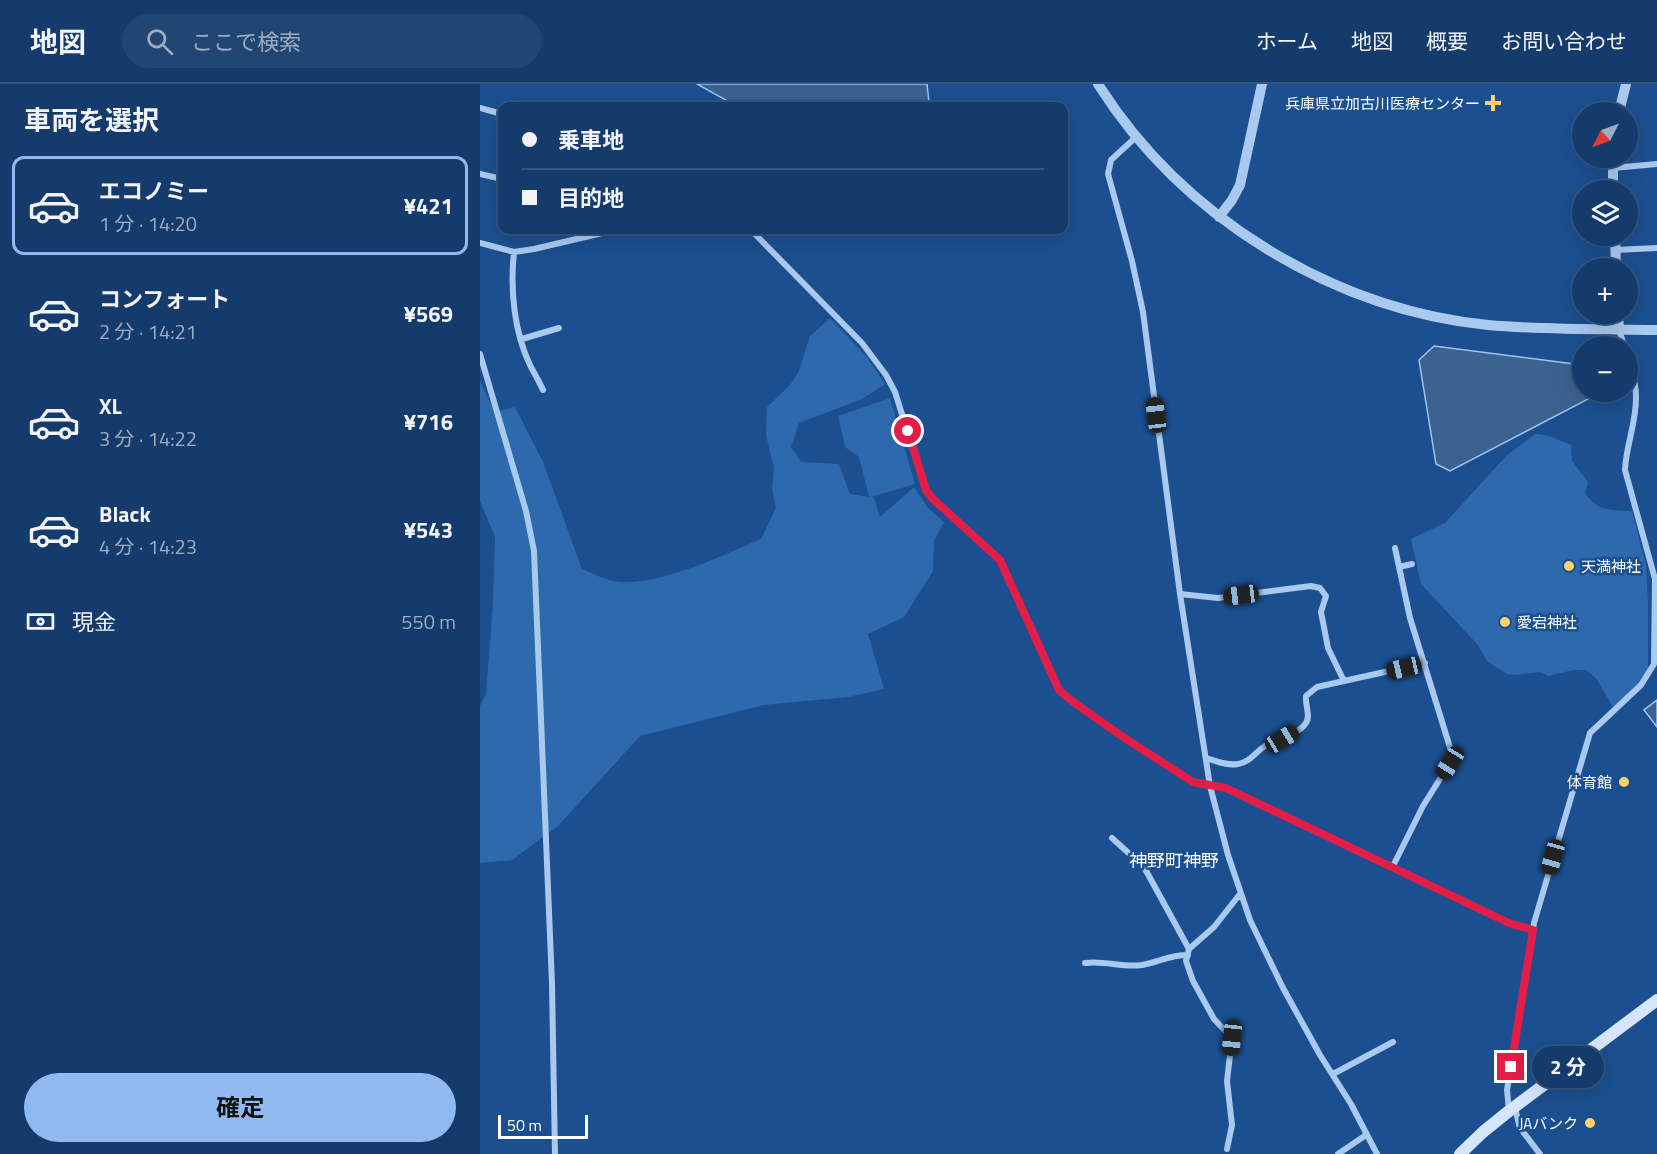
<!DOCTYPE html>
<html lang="ja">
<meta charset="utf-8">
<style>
body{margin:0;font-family:"Titillium Web","Noto Sans JP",sans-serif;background:#214673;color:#f1f3f6;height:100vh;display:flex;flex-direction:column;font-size:22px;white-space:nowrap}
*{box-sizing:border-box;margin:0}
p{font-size:20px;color:#9dadc1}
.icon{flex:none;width:33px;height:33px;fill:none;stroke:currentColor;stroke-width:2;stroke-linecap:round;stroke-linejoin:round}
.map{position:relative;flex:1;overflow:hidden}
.drawer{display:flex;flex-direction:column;background:#143b6b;width:480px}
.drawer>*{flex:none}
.hud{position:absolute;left:18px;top:18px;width:570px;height:132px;border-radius:12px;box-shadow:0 6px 24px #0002,0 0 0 2px #33557e;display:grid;align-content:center;height:132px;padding:0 24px;background:#143b6b}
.needle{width:39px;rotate:228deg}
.controls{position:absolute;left:1092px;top:18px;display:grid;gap:12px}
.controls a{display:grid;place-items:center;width:66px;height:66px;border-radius:50%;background:#143b6b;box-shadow:0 6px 24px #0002,0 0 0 2px #33557e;font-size:30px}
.scale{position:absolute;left:18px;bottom:15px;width:90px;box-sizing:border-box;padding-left:6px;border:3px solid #fff;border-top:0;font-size:16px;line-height:21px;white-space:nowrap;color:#fff;-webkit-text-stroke:4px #1b4f8f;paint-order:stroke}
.end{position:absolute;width:27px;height:27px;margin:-14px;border:8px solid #e11d48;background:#fff;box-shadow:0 0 0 3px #fff}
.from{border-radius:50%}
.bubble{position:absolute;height:42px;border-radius:21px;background:#143b6b;box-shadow:0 6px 24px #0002,0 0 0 2px #33557e;font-size:20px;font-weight:700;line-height:42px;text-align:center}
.car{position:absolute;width:18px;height:36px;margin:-18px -9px;border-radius:8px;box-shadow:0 0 4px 2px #0007;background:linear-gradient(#222 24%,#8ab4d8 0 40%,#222 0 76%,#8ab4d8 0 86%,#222 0)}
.hud b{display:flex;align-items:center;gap:21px;height:57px;font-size:22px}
.hud b+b{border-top:2px solid #33557e}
.hud i{width:15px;height:15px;background:#f1f3f6}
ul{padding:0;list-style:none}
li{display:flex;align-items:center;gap:18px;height:99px;margin:0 12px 9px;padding:0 12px;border:3px solid transparent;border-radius:12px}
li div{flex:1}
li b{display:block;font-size:22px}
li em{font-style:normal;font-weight:700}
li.selected{border-color:#90b9f0}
li>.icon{width:54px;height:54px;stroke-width:1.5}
h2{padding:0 24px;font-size:27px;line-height:72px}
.pay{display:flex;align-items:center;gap:15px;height:66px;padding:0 24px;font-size:22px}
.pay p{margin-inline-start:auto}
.action{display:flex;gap:12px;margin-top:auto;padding:12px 24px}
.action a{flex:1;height:69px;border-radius:36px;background:#90b9f0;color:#111;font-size:24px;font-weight:700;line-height:69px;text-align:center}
header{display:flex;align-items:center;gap:36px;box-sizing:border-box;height:84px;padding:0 30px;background:#143b6b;border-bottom:2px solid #33557e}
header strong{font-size:28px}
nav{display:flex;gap:33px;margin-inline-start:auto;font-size:21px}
.search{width:420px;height:54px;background:#214673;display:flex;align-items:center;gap:15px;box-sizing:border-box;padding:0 21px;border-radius:33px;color:#9dadc1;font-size:22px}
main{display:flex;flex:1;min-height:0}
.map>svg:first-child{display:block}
.green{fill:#2e69ad}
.water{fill:#3c6290;stroke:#9cc4f0;stroke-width:1.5}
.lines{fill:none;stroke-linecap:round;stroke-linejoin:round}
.minor{stroke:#a9c9ee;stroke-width:6}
.tertiary{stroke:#a9c9ee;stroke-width:10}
.secondary{stroke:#d6e6fa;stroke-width:12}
.route{stroke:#e11d48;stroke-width:8}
.poi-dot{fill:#ffd166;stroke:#1b4f8f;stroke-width:2}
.labels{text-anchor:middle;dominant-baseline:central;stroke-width:5;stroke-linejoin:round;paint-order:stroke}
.poi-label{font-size:15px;fill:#fff;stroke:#1b4f8f;text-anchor:end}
.quarter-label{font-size:18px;fill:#fff;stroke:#1b4f8f}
</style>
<header>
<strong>地図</strong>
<div class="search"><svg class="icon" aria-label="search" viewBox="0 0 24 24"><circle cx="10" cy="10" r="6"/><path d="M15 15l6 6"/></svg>ここで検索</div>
<nav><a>ホーム</a><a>地図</a><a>概要</a><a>お問い合わせ</a></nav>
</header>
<main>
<section class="drawer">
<h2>車両を選択</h2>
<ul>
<li class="selected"><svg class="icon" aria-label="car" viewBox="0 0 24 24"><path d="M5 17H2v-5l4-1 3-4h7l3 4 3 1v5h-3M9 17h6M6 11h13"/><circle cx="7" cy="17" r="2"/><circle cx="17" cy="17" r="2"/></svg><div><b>エコノミー</b><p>1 分 · 14:20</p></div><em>¥421</em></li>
<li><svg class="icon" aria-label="car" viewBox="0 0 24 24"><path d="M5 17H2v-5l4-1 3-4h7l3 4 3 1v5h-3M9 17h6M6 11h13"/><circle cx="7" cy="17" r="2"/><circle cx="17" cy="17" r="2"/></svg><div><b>コンフォート</b><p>2 分 · 14:21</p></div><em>¥569</em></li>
<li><svg class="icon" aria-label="car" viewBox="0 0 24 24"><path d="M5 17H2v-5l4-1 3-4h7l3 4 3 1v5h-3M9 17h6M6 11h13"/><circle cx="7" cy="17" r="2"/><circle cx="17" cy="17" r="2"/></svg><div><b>XL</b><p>3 分 · 14:22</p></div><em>¥716</em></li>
<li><svg class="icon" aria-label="car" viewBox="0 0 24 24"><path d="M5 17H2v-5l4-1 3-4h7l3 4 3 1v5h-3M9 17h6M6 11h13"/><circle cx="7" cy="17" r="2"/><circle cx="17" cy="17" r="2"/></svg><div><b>Black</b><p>4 分 · 14:23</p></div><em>¥543</em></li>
</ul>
<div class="pay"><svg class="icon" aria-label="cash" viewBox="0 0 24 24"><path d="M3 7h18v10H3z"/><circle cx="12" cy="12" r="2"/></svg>現金<p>550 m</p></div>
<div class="action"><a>確定</a></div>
</section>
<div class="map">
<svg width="1177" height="1070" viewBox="0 0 1177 1070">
<rect width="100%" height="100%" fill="#1b4f8f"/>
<path class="green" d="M350,234L387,273L405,300L382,315L319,339L311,363L321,378L359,380L370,410L389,413L379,373L365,363L358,332L410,314L435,400L391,413L394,414L400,433L434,403L448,424L464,438L454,457L453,487L424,533L388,550L404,605L368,613L284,621L160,652L78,742L32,776L0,779V622L6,610L13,519L15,453L0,417V297L15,328L35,323L63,378L102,485C112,489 123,495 133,497C174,505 243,471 281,455L296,424L292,405L294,384L286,351L287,323L310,301L319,287L330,252Z
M1055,350L1066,351L1091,361L1092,377L1108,398L1105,409C1119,428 1130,426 1152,427L1166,482L1168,518V592L1133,623L1116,594L1106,586H1093L1069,592L1059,588L1037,591L1027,590L1007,577L998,561L941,500L931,455L965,439L1026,372Z"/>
<path class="water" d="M217,0H447L449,18L432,22H255L253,20Z
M954,262L1102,281V308H1112L1114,312L970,387L956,380L939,276Z
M1177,616V643L1164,626Z"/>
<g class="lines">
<path class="minor" d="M0,24L22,30
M656,53L631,76L628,90L652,177L663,228L700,510L730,702L748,771L770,836L803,904L840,971L871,1020L897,1070
M1133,84L1177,80
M0,90L22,95
M271,146L382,259L406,291L415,308L446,407L453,415L520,476L579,606L592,617L643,653L713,698L745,704L1029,839L1053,846
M0,159L34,168L54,165L135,146
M1135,166L1177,164
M34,168C30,205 34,248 50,281C54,289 59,297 63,306
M1139,245L1144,262
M42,255L79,244
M0,270L46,427L54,467L72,900L75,1070
M919,483L932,480
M700,510L738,514L831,502L840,504L846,512L841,528L848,564L864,597
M726,674C736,677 747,682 758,680C771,678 775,668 785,662C797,654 817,652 826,639C831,632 825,622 826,612L837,603L945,579
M632,754L664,783L709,865
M913,782L943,722L970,679L972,670L930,534L915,464
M605,879C624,876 643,884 662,881C679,878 689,871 708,871
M853,990L913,958
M1035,1024L1040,1044L1060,1070
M1029,1027L1027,1006L1054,839L1110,649L1161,601L1174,580L1175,495L1145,386C1146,361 1157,337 1156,311C1156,299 1151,286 1148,275
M747,1065L752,1041L747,997L752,954L734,935L713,897L706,877L709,865L734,843L760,810
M858,1070L886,1051"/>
<path class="tertiary" d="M618,0C702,133 852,225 1008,241C1064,246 1121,245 1177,246
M1139,28L1146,0
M1133,74V106
M739,133L752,116L760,101L782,0
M1135,152L1136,184
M1138,230L1139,245"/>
<path class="secondary" d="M980,1070L1003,1048L1029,1027L1177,916"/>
</g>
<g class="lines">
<path class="route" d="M428,347L446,406L453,415L520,476L579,606L592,617L643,653L713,698L746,704L1029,839L1053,846L1031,983"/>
</g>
<g class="poi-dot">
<path d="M1010 10h6v6h6v6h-6v6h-6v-6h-6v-6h6z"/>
<circle cx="1089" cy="482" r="6"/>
<circle cx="1025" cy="538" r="6"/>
<circle cx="1144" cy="698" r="6"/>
<circle cx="1110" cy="1039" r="6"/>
</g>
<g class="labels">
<g class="poi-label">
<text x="1000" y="19">兵庫県立加古川医療センター</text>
<text x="1101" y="482" text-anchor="start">天満神社</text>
<text x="1037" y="538" text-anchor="start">愛宕神社</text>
<text x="1132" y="698">体育館</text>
<text x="1098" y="1039">JAバンク</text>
</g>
<g class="quarter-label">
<text x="694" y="776">神野町神野</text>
</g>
</g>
</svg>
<div class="controls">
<a><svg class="needle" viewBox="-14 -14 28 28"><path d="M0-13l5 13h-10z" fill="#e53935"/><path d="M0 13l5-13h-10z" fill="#9dadc1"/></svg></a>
<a><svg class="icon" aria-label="layers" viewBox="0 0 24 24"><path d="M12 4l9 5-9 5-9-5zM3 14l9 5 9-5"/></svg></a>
<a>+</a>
<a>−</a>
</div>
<div class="scale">50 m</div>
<i class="end from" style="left:428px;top:347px"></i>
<i class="end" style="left:1031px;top:983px"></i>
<div class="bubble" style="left:1052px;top:962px;width:72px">2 分</div>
<i class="car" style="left:676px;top:331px;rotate:353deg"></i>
<i class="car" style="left:761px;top:511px;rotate:263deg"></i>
<i class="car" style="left:924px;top:584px;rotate:257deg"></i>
<i class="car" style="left:802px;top:655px;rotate:59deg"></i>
<i class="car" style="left:970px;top:679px;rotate:212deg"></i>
<i class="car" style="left:1073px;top:773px;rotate:196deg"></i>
<i class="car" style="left:752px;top:954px;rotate:186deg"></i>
<div class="hud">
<b><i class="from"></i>乗車地</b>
<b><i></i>目的地</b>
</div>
</div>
</main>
